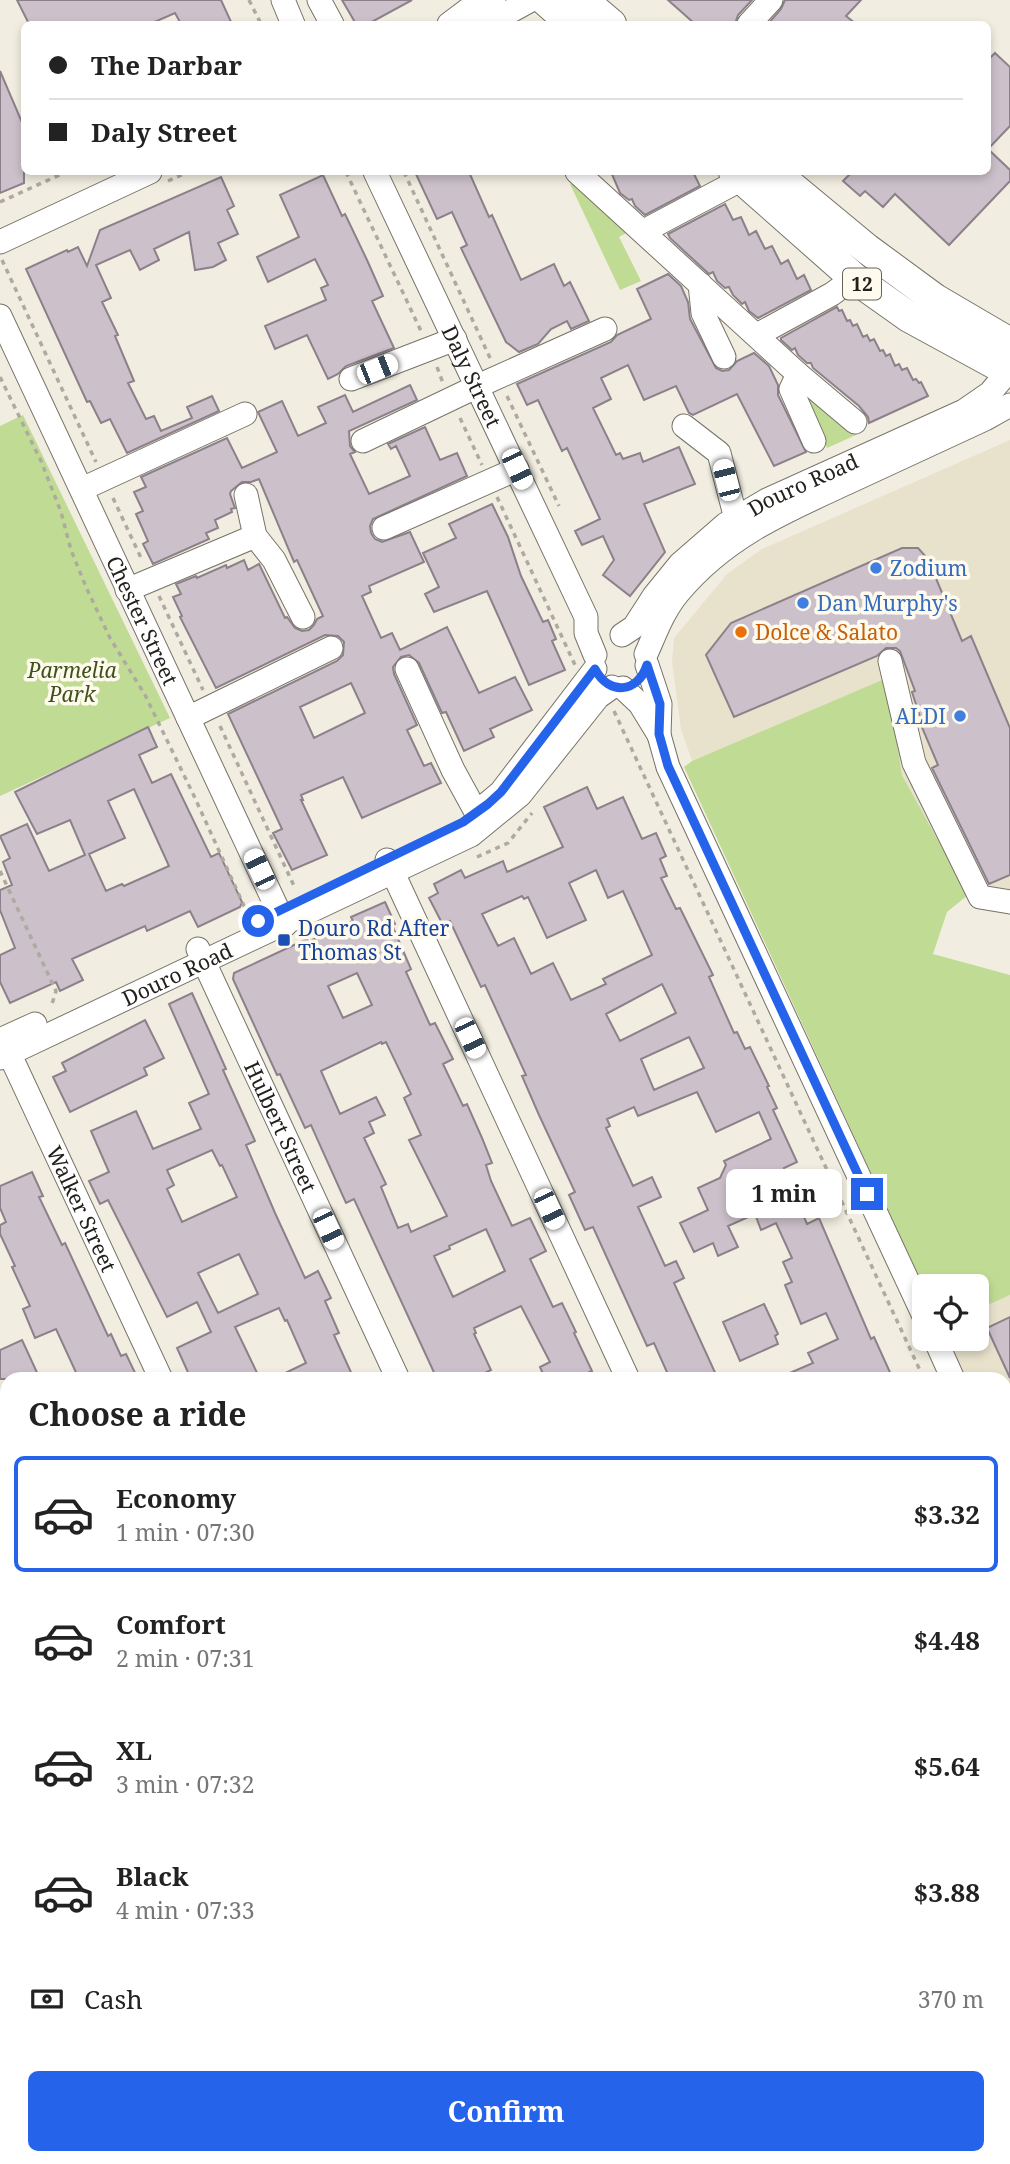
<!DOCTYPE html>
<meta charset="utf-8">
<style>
body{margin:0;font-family:"Noto Serif",serif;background:#f6f6f6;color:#222;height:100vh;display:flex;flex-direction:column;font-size:26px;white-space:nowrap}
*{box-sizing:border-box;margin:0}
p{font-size:23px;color:#767676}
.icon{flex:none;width:38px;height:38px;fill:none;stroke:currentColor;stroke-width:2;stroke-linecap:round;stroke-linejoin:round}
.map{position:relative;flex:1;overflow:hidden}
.panel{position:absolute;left:0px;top:1372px;width:1012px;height:793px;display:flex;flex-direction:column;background:#fff;border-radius:21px 21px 0 0;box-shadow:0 4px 10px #0003}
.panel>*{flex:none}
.top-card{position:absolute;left:21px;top:21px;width:970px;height:154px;border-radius:10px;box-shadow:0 4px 10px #0003;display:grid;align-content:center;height:154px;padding:0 28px;background:#fff}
.tools{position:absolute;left:912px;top:1274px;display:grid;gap:14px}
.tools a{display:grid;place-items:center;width:77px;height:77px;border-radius:10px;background:#fff;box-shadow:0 4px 10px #0003;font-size:35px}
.end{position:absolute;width:32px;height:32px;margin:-16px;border:9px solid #2563eb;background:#fff;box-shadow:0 0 0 4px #fff}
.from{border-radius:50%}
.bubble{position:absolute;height:49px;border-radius:10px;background:#fff;box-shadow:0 4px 10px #0003;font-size:23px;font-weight:700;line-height:49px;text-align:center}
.car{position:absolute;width:21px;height:42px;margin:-21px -10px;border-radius:9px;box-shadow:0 0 5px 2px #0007;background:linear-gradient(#fff 24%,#345 0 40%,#fff 0 76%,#345 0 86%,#fff 0)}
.top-card b{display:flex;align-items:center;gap:24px;height:66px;font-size:26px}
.top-card b+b{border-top:2px solid #e0e0e0}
.top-card i{width:18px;height:18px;background:#222}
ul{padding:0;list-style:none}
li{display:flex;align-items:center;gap:21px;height:116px;margin:0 14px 10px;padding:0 14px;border:4px solid transparent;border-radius:10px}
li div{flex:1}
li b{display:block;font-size:26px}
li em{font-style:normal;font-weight:700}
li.selected{border-color:#2563eb}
li>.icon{width:63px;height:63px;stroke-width:1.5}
h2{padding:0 28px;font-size:32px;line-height:84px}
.pay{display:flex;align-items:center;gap:18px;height:77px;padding:0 28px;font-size:26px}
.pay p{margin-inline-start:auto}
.primary-button{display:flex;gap:14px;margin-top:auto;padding:14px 28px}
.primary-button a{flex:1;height:80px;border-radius:10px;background:#2563eb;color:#fff;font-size:28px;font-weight:700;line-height:80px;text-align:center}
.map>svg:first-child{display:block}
.built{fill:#e8e2cd}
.green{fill:#c0dc94}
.sand{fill:#ede3be}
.building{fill:#ccc1ca;stroke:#8c818a;stroke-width:2;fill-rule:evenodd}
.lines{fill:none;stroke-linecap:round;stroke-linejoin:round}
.minor-casing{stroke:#777367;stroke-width:25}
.major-casing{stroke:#777367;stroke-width:32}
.path{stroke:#aeaaa0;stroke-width:3.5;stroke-dasharray:5 5;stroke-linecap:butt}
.minor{stroke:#fff;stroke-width:23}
.major{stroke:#fff;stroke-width:30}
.route{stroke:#2563eb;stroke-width:9}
.shop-dot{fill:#3f7fe0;stroke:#fefaed;stroke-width:2.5}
.food-dot{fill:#e8710a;stroke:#fefaed;stroke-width:2.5}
.transit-dot{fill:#1a4fb4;stroke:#fefaed;stroke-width:2.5}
.labels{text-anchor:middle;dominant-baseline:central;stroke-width:7;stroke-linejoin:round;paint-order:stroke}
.shield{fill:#fefaed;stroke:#65625b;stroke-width:2}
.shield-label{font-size:19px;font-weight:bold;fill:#23211d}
.street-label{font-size:21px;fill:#23211d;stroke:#fefaed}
.shop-label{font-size:21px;fill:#366cbe;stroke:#fefaed;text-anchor:start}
.food-label{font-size:21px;fill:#c56008;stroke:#fefaed;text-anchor:start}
.park-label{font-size:21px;font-style:italic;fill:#3f521b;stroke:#fefaed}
.transit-label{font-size:21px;fill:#164399;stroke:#fefaed;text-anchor:start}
</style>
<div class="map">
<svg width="1010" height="2164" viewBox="0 0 1010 2164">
<rect width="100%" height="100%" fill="#f1ede0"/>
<path class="built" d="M1010,440V913L991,909L968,895L902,775L887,679L692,761L681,729L672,662L674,638L727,574L762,549Z
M1010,1295V1465L1007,1466L1005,1460L1004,1379H967L948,1339H976L977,1310Z"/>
<path class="green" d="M574,183L628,232L619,237L641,281L620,290L570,184Z
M799,389L851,432L853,431L856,435L827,448Z
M23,415L170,718L0,796V426Z
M887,678L902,775L968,895L947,912L933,954L1010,975V1295L977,1310L976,1286L924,1288L684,767L692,761Z
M1005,1657H1010V2053L1005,2055Z
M0,1902C9,1918 9,1932 0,1949Z
M0,1977L7,1978V2134L0,2122Z
M21,2158H112L115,2164H25Z
M545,2158H783L769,2164H548Z"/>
<path class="sand" d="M1010,1465V1652H1005L1004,1467Z"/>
<path class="building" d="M17,0H221L232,24H181L175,13L150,24H29Z
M342,0H412L368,24H356Z
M668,0H752L738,15L735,24H695Z
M785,0H861L846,16L856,24H768L781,9Z
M995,53L1010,67V126L988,149L1010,170V181L949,245L895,194L883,207L865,191L860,196L843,181L852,172H987V61Z
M0,71L24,127V183L0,193Z
M415,172H469L489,217L492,215L521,280L554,264L564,286L570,282L589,321L571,329L567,321L551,329L538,344L519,352L506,342L461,248L467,245L452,212L437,219Z
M611,172H693L700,186L645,215L635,206L632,199L629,200L620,193Z
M323,175L342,216L345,214L367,260L383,296L372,301L394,348L346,366L338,374L328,379L307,335L275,349L265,326L326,300L321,288L328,285L315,259L268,282L257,257L299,237L280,195Z
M221,177L234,206L227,210L238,234L218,243L226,260L213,267L195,270L189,232L154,249L159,260L140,270L130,250L96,265L111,298L102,302L118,335L115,336L134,381L128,383L146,419L154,416L161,431L192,418L187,407L212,396L219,411L127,453L110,419L101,423L90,401L87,402L26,269L67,250L68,252L78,247L87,266L100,230Z
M725,204L733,220L741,217L749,235L756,231L765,249L772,246L781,264L788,260L797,279L804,275L811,290L758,318L749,311L745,302L742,304L733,295L729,287L725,288L717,281L713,272L709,274L670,238L668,234Z
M668,274L681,286L688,302L690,319L716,368L722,371L729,370L737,361L754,353L769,366L778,385V395L806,452L774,466L737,394L693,415L689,413L676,386L644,400L628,365L601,378L611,399L593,408L616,455L620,453L623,459L640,453L643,462L679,447L695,484L644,504L665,552L630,596L603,575L614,560L603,536L582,545L575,531L600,519L567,448L562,451L538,400L527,405L517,384L611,342L617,335L651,319L637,289Z
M837,307L839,311L842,310L847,321L850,320L853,326L857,324L863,337L867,335L870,341L874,339L880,351L883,350L886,356L890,354L895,366L899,364L902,370L907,368L913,380L916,379L919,383L921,382L928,396L869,423L868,417L859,406L813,368L811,363H807L798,355L795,348L792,350L781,340V338Z
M410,385L417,400L349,431L350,446L355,452L350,454L369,494L410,476L396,446L391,449L388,444L425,427L440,460L457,453L467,476L373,519L370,526L371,533L375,539L382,542L410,532L424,562L369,586L371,592L362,596L381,638L392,633L400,650L447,627L479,693L515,677L532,710L490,729L494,737L464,751L446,712L442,713L419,663L409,655L401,657L393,667L394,674L417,725L407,730L424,766L431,763L441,783L362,818L343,777L301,795L303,800H301L327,855L292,870L273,833L282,829L228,714L337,661L343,655L344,642L338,636L325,635L216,688L180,617L182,616L173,597L181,594L176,584L196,576L197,578L226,565L227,568L244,560L248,570L259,564L285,618L287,617L295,628L302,631L309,630L314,625L317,619L323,616L297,560L294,562L259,479L251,482H242L231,491L230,494L235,508L231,509L232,512L215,520L218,528L206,533L209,539L153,564L143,544L148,541L136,514L143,511L134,492L146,487L141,477L227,438L242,468L277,452L258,412L282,401L298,436L326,423L318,407L345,395L353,412ZM351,683L365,713L314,738L300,707Z
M492,504L508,537L521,576L543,622L548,620L556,639L552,641L565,670L529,685L487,591L434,612L425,594L439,587L423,553L456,538L449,524Z
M902,548H918L928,559L962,641L971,636L1010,728V875L989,884L932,768L938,765L918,718L920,717L912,692L915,691L900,651L896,648H886L877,656L734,717L706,655L731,623Z
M148,727L157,747L139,755L152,783L171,774L211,857L219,853L242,902L240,907L198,927L190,911L147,931L145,926L72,959L83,980L60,991L56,982L10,1003L0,982V955L15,948L0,910V890L12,885L3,862L10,858L0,836L27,824L49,871L85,855L70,820L37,834L15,792ZM134,789L169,866L124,886L122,884L106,891L89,854L125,838L108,801Z
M587,787L597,809L623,797L642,839L656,833L666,856L660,859L667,876L661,878L676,909L680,908L713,975L709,977L734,1033L737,1032L745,1049L750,1047L769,1086L767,1087L777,1108L773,1110L797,1162L784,1168L807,1224L819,1218L871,1339L874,1337L893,1379H776L813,1363L808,1353L838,1339L826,1313L801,1324L785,1285L792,1282L783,1262L792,1258L776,1223L761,1230L755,1214L728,1226L738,1247L718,1256L713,1243L694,1252L680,1223L708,1210L698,1188L720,1178L726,1165L724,1161L771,1139L759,1112L716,1132L697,1092L638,1116L634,1107L607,1119L610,1126L606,1128L633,1186L652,1177L661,1197L638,1207L665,1266L676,1261L684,1278L674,1283L718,1379H670L654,1343L647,1346L593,1227L585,1230L569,1195L575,1192L539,1115L522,1076L526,1075L485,985L481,987L450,921L443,925L429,898L438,893L434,884L461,870L465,878L503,861L507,872L563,847L544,807ZM596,870L608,898L623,891L652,955L603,979L606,984L571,1000L553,963L531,974L514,938L498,946L482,914L522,896L524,899L528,897L547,938L586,920L569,883ZM662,984L676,1013L620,1041L606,1014ZM689,1037L704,1068L654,1090L641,1059Z
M385,902L395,924L392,925L411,969L406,972L430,1025L435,1023L453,1059L443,1064L463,1106L467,1104L482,1138L492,1163L486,1165L491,1181L512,1226L530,1218L546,1251L530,1259L553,1307L562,1303L576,1332L574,1333L592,1371L574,1379H545L540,1367L550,1362L521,1306L474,1328L476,1333L474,1334L491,1370L473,1379H437L354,1199L346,1203L311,1125L305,1128L280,1074L277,1075L233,979L234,973L307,939L308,942L353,921L351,917ZM357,973L372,1005L343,1018L328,986ZM381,1042L382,1044L386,1042L411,1094L404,1098L421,1135L409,1140L447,1216L411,1232L408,1224L398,1228L381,1187L386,1184L364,1138L374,1133L369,1122L385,1115L376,1097L340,1114L321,1071ZM486,1229L505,1271L453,1297L434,1256L450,1249L449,1246Z
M192,993L226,1069L223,1070L255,1141L246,1145L275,1213L305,1278L318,1271L331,1298L325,1301L339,1333L334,1335L354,1379H273L306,1363L287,1320L285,1321L279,1308L235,1327L260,1379H191L177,1348L211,1332L197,1302L167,1317L108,1200L100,1204L89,1181L109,1172L91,1131L136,1111L153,1149L201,1129L189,1103L209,1094L169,1004ZM212,1150L220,1166L222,1165L237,1197L182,1222L167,1189L174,1185L167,1170ZM239,1254L258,1294L218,1313L198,1273Z
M145,1020L164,1058L144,1068L147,1075L70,1112L53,1077L66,1071L62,1063Z
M32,1172L43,1196L39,1197L62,1245L65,1243L108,1336L111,1334L121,1356L126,1354L138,1379H79L56,1329L35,1338L23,1309L30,1306L12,1267L15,1266L0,1234V1225L6,1222L0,1208V1186Z
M764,1304L778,1334L775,1336L778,1344L740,1361L723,1322Z
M1010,1317V1378L987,1328Z
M22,1340L40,1379H0V1350Z"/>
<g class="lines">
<defs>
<g id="minor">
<path d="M283,0L293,24"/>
<path d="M319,0L332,24"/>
<path d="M449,24L473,6L494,0"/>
<path d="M479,24L502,16L531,0"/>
<path d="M749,24L771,0"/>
<path id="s1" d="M375,172L586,617V633L595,655"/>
<path d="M577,172L798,374L855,422"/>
<path d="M644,231L742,179"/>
<path d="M0,242L150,172"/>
<path d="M700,284L703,313L724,357"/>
<path id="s2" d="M0,316L285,925"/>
<path d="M757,335L832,294L854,278"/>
<path d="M798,374L791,389L814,441"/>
<path d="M351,379L455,339"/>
<path d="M684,426L719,453L736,519"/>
<path d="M363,441L478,386L605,329"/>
<path d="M82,489L245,414"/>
<path d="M246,495L255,536L274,560L303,617"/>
<path d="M384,528L517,469"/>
<path d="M127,590L255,536"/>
<path id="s3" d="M622,635L634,627L654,596L680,564L726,524L767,500L964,411L990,393L1010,369"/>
<path d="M646,654C656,632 663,611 679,592C726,536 784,512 849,482C894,461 940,440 985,419L1010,405"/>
<path d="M890,661L914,763L980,897L1010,902"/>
<path d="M647,665L660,704L659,735L668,767L924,1316"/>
<path d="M407,669L453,770L476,812"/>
<path d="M623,688L640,704L659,735"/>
<path d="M188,718L331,648"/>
<path d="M482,808L501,792L595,669"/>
<path d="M387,860L628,1379"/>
<path id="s4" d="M198,949L398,1379"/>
<path d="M0,1040L35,1024"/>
<path id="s5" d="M4,1042L161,1379"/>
<path id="s6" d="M0,1058L471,835L520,795L598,697L612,687"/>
<path d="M935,1339L953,1379"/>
<path d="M0,1531L7,1546"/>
<path d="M0,1858L7,1873"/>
<path d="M0,1890L7,1903"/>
<path d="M1,1962L7,1952"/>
<path d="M128,2158L131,2164"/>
<path d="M269,2158L271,2164"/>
<path d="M394,2164L408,2158"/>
</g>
<path id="major" d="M545,0L572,24
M583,0L611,24
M734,172L854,278L909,317L1010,372
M774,172L867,249L935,299L1010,343"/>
</defs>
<use href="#minor" class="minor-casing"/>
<use href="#major" class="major-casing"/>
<path class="path" d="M249,0L261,24
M346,172L421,331
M404,172L491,360
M168,181L188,172
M0,202L66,172
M2,260L96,462
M437,367L443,383
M0,377L41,461L61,512L71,550L86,587L110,638L145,695L195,798L245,908
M507,396L559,506
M460,418L482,465
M497,497L575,665
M113,498L142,560
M159,596L203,690
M614,711L924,1379
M220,726L294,886
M477,857L508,843L532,813
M0,871L56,991L52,1004
M1004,1488L1010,1498
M0,1491L7,1506
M1004,1534L1010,1531
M1004,1647H1010
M1004,1725L1010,1728
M1004,1740L1010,1738
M0,1822L7,1835
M0,1995L7,1991
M0,2016L7,2024
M1004,2022L1010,2020
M582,2158L596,2164
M64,2164L65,2158
M668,2164L682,2158"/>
<use href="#minor" class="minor"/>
<use href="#major" class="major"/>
</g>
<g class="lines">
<path class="route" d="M258,921L463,822L488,804L501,792L595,669C609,696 638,693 647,665L660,704L659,734L668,766L867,1194"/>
</g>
<g class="shop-dot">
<circle cx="876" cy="568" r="7"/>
<circle cx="803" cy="603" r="7"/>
<circle cx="960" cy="716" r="7"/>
</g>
<circle class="food-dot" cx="741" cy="632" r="7"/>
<rect class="transit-dot" x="277" y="933" width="14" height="14" rx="3.5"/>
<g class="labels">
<rect class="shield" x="843" y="268.5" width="38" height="31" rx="5"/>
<g class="shield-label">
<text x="862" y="284">12</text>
</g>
<g class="street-label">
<text stroke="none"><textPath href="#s1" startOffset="226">Daly Street</textPath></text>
<text stroke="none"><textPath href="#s3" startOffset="240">Douro Road</textPath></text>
<text stroke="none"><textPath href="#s2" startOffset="336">Chester Street</textPath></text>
<text stroke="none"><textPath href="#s6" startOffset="196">Douro Road</textPath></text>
<text stroke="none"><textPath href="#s4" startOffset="196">Hulbert Street</textPath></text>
<text stroke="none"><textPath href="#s5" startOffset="184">Walker Street</textPath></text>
</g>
<g class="shop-label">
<text x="890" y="568">Zodium</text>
<text x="817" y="603">Dan Murphy's</text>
<text x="946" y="716" text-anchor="end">ALDI</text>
</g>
<g class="food-label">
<text x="755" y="632">Dolce &amp; Salato</text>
</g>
<g class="park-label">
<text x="72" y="670">Parmelia<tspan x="72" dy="24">Park</tspan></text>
</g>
<g class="transit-label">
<text x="298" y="928">Douro Rd After<tspan x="298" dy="24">Thomas St</tspan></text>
</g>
</g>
</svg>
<div class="tools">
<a><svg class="icon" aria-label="locate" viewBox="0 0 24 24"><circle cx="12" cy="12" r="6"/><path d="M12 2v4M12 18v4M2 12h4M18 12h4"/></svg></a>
</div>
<i class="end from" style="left:258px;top:921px"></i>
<i class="end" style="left:867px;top:1194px"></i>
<div class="bubble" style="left:726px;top:1169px;width:116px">1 min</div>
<i class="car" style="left:377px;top:369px;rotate:68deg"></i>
<i class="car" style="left:517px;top:469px;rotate:155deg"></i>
<i class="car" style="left:726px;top:480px;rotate:346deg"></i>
<i class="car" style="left:259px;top:869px;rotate:335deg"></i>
<i class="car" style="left:470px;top:1038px;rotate:155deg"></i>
<i class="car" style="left:549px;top:1209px;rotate:155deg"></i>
<i class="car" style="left:328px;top:1229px;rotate:155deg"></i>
<div class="top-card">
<b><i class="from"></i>The Darbar</b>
<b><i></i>Daly Street</b>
</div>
<section class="panel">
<h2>Choose a ride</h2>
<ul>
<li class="selected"><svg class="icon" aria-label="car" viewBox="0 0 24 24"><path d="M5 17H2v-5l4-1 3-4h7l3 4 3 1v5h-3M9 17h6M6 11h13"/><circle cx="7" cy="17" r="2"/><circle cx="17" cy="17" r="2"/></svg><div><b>Economy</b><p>1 min · 07:30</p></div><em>$3.32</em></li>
<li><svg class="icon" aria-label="car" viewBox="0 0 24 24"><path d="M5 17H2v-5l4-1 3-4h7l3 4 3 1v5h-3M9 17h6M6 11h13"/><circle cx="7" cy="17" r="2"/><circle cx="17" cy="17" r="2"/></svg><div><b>Comfort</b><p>2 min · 07:31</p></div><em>$4.48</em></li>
<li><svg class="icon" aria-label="car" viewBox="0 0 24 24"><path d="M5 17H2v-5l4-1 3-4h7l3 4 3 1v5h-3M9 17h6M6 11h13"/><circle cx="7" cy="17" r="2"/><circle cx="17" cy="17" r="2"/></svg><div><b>XL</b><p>3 min · 07:32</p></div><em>$5.64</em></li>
<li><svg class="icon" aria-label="car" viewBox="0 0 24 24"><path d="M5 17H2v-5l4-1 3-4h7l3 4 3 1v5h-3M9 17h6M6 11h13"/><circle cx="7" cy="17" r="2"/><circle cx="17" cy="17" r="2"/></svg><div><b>Black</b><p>4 min · 07:33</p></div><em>$3.88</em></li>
</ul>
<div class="pay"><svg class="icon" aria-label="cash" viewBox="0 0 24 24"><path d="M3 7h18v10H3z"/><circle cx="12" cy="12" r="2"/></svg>Cash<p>370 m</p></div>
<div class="primary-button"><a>Confirm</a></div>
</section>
</div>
